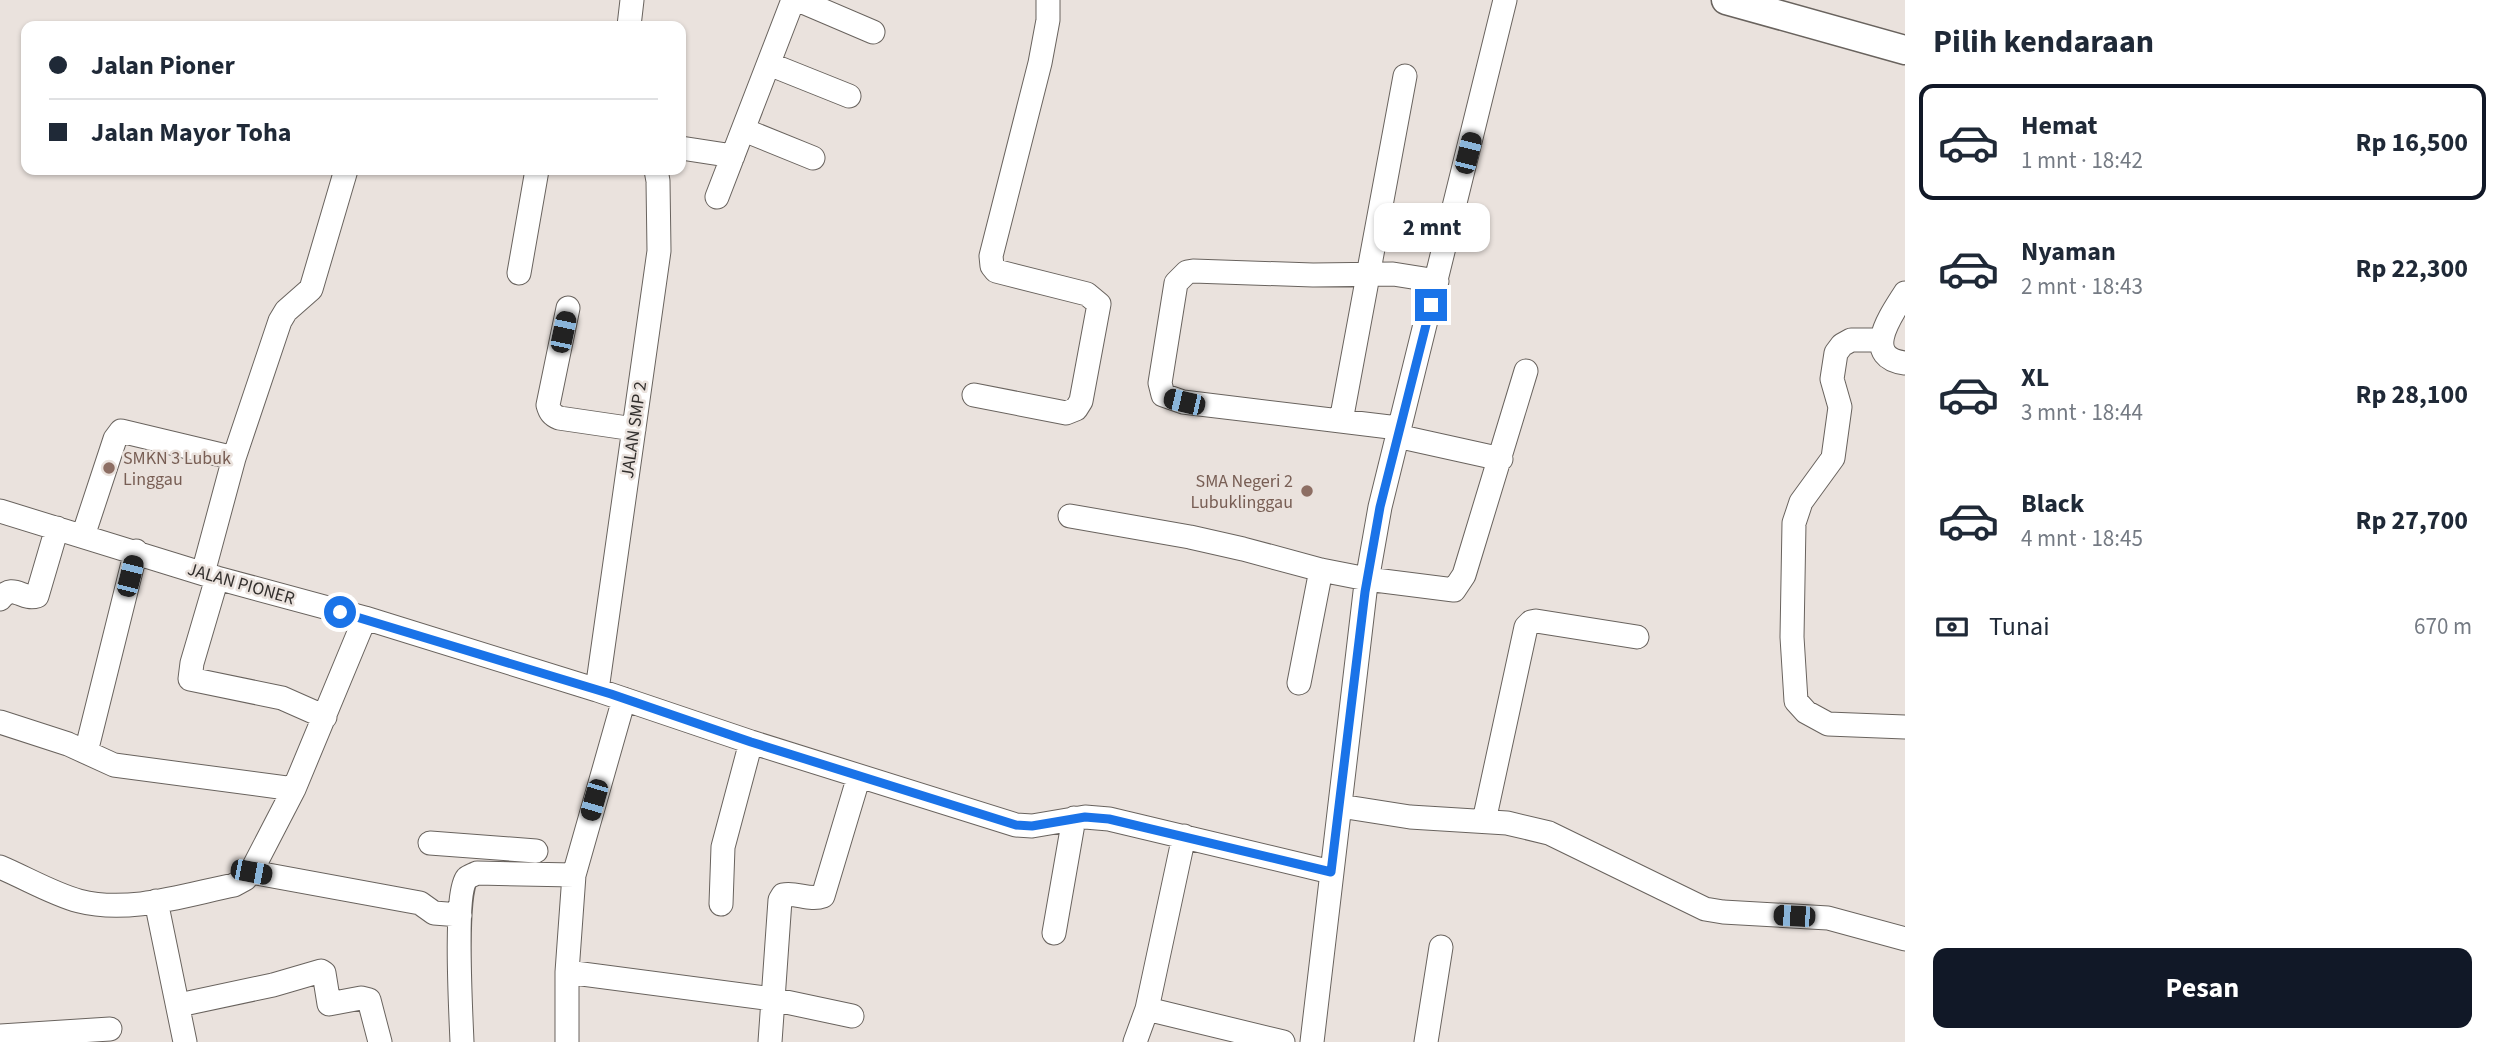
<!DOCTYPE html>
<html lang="id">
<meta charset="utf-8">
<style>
body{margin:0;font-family:"Source Sans 3",sans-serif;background:#f6f6f7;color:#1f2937;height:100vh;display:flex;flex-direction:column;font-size:26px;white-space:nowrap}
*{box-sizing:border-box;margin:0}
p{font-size:23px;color:#747a83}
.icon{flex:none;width:38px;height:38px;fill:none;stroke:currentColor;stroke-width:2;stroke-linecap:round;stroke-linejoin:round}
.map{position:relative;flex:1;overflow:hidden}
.panel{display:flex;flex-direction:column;background:#fff;width:595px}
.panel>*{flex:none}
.banner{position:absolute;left:21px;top:21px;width:665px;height:154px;border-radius:14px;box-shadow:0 2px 5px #0004;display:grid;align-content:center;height:154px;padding:0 28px;background:#fff}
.end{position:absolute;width:32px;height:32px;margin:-16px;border:9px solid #1a73e8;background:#fff;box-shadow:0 0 0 4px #fff}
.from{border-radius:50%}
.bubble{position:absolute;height:49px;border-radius:14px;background:#fff;box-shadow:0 2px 5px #0004;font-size:23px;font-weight:700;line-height:49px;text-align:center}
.car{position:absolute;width:21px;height:42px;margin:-21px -10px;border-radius:9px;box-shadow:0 0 5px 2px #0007;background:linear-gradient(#222 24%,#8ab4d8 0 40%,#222 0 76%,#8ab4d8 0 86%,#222 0)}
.banner b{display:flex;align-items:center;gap:24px;height:66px;font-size:26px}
.banner b+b{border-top:2px solid #e0e1e3}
.banner i{width:18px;height:18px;background:#1f2937}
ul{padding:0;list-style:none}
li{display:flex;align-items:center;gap:21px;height:116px;margin:0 14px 10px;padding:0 14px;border:4px solid transparent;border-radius:14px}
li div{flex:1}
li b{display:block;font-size:26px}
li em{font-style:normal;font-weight:700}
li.active{border-color:#111827}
li>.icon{width:63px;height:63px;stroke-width:1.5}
h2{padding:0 28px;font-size:32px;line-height:84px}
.pay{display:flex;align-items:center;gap:18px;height:77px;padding:0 28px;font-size:26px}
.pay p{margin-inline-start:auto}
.action{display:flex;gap:14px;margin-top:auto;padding:14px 28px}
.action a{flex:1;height:80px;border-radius:14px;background:#111827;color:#fff;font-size:28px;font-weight:700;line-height:80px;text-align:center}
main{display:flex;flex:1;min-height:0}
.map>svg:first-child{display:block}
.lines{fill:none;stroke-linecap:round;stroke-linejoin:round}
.minor-casing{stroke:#69635e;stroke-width:25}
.major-casing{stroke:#69635e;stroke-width:31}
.minor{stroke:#fff;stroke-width:23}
.major{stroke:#fff;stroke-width:28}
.route{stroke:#1a73e8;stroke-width:9}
.education-dot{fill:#8d6e63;stroke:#eae2dd;stroke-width:2.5}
.labels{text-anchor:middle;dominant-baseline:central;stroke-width:5;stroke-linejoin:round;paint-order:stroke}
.street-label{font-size:18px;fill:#33302e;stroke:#eae2dd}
.education-label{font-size:18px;fill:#785e54;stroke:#eae2dd;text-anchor:start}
</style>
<main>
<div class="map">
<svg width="1905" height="1042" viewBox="0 0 1905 1042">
<rect width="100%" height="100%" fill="#eae2dd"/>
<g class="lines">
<defs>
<path id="minor" d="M798,0L873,32
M629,26L632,0
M769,64L849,96
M744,130L813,158
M681,148L733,156
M717,197L793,0
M519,273L537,170
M1905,293C1892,314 1860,357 1905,363
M568,308L548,405C550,412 552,415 559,418L634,429
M1881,340H1851L1842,345L1836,353L1832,379L1840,407L1833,458L1801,502L1794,523L1792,637L1796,701L1806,712L1828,724L1905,727
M974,395L1066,413L1076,409L1081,401L1099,304L1087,294L996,271L992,266L991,256L1040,63L1048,20V0
M1341,421L1405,76
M1398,428L1183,402L1163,395L1160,383L1176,283L1187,272L1193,271L1313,275L1393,274L1437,281
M1397,436L1501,459
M0,511L217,578L365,618L597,690L751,742L1016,825L1032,826L1085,817L1109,819L1331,872
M1070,516L1190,537L1243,549L1321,570L1367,579L1454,590L1464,575L1526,371
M83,536L115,439L121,431L234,458L280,321L286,311L311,289L346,170
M203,573L234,458
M217,578L192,663L190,679L282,698L325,717
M0,599C14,582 22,601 37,596L57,528
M1299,683L1321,570
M597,690L659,251L658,181L656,170
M0,722L68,744L114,765L294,789
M86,752L136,551
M1340,806L1410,817L1507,823L1549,833L1705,909L1723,912L1828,918L1905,939
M1484,821L1526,627L1531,622L1536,621L1637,637
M430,843L536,851
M0,867C26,878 53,894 79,901C129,914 185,895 234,885L245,879L251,872L294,789L365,618
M251,872L420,903L434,913L460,915
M156,901L185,1042
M721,904L723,847L751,742
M1054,933L1074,818
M567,972L772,999L852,1016
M179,1005L273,985L321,971L324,973L329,1004L361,998L369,1000L380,1042
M1147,1009L1283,1042
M0,1036L110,1029
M462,1042C461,1016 454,893 467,878C469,876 473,875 477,873L574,875
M567,1042V972L574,875L624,699
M770,1042L780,900L783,895C796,892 810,901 823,896L859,776
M1135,1042L1147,1009L1184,836
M1312,1042L1365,592L1380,507L1505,0
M1426,1042L1441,947"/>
<path id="major" d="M1726,0L1905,50"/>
</defs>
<use href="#minor" class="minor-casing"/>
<use href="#major" class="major-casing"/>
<use href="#minor" class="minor"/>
<use href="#major" class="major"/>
</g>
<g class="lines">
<path class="route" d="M340,612L611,694L751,742L1016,825L1032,826L1085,817L1109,819L1331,872L1365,592L1380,507L1431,305"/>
</g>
<g class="education-dot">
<circle cx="109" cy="468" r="7"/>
<circle cx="1307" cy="491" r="7"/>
</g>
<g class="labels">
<g class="street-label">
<text transform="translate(634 430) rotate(-82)">JALAN SMP 2</text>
<text transform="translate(241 584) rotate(16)">JALAN PIONER</text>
</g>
<g class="education-label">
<text x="123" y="458">SMKN 3 Lubuk<tspan x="123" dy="21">Linggau</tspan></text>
<text x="1293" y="481" text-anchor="end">SMA Negeri 2<tspan x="1293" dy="21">Lubuklinggau</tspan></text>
</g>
</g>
</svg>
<i class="end from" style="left:340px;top:612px"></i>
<i class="end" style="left:1431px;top:305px"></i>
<div class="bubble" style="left:1374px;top:203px;width:116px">2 mnt</div>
<i class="car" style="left:1468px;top:153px;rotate:14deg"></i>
<i class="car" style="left:563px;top:332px;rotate:12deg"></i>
<i class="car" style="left:1184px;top:402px;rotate:283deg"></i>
<i class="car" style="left:130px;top:576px;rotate:14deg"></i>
<i class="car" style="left:594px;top:800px;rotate:196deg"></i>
<i class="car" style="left:251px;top:872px;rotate:101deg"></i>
<i class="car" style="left:1794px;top:916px;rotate:273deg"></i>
<div class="banner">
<b><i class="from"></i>Jalan Pioner</b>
<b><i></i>Jalan Mayor Toha</b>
</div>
</div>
<section class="panel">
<h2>Pilih kendaraan</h2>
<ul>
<li class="active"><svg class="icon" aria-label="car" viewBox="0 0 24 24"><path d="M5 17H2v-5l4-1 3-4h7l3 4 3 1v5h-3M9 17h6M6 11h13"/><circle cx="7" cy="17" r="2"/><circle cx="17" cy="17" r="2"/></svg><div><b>Hemat</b><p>1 mnt · 18:42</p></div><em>Rp 16,500</em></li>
<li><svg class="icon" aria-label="car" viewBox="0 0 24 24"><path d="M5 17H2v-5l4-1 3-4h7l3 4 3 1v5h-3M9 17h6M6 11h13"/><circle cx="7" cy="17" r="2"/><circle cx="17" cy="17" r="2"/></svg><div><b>Nyaman</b><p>2 mnt · 18:43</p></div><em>Rp 22,300</em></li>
<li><svg class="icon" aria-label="car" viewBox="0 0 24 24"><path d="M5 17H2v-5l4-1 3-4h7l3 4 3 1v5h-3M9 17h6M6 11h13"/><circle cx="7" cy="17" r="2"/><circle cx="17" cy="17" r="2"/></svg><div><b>XL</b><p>3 mnt · 18:44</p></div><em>Rp 28,100</em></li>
<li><svg class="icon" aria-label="car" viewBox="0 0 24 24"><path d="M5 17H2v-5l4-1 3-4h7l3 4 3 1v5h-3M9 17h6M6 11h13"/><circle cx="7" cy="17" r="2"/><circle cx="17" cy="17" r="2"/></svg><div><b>Black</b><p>4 mnt · 18:45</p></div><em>Rp 27,700</em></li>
</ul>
<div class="pay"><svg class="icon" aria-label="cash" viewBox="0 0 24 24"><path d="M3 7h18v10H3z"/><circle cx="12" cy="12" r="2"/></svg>Tunai<p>670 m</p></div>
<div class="action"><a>Pesan</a></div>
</section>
</main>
